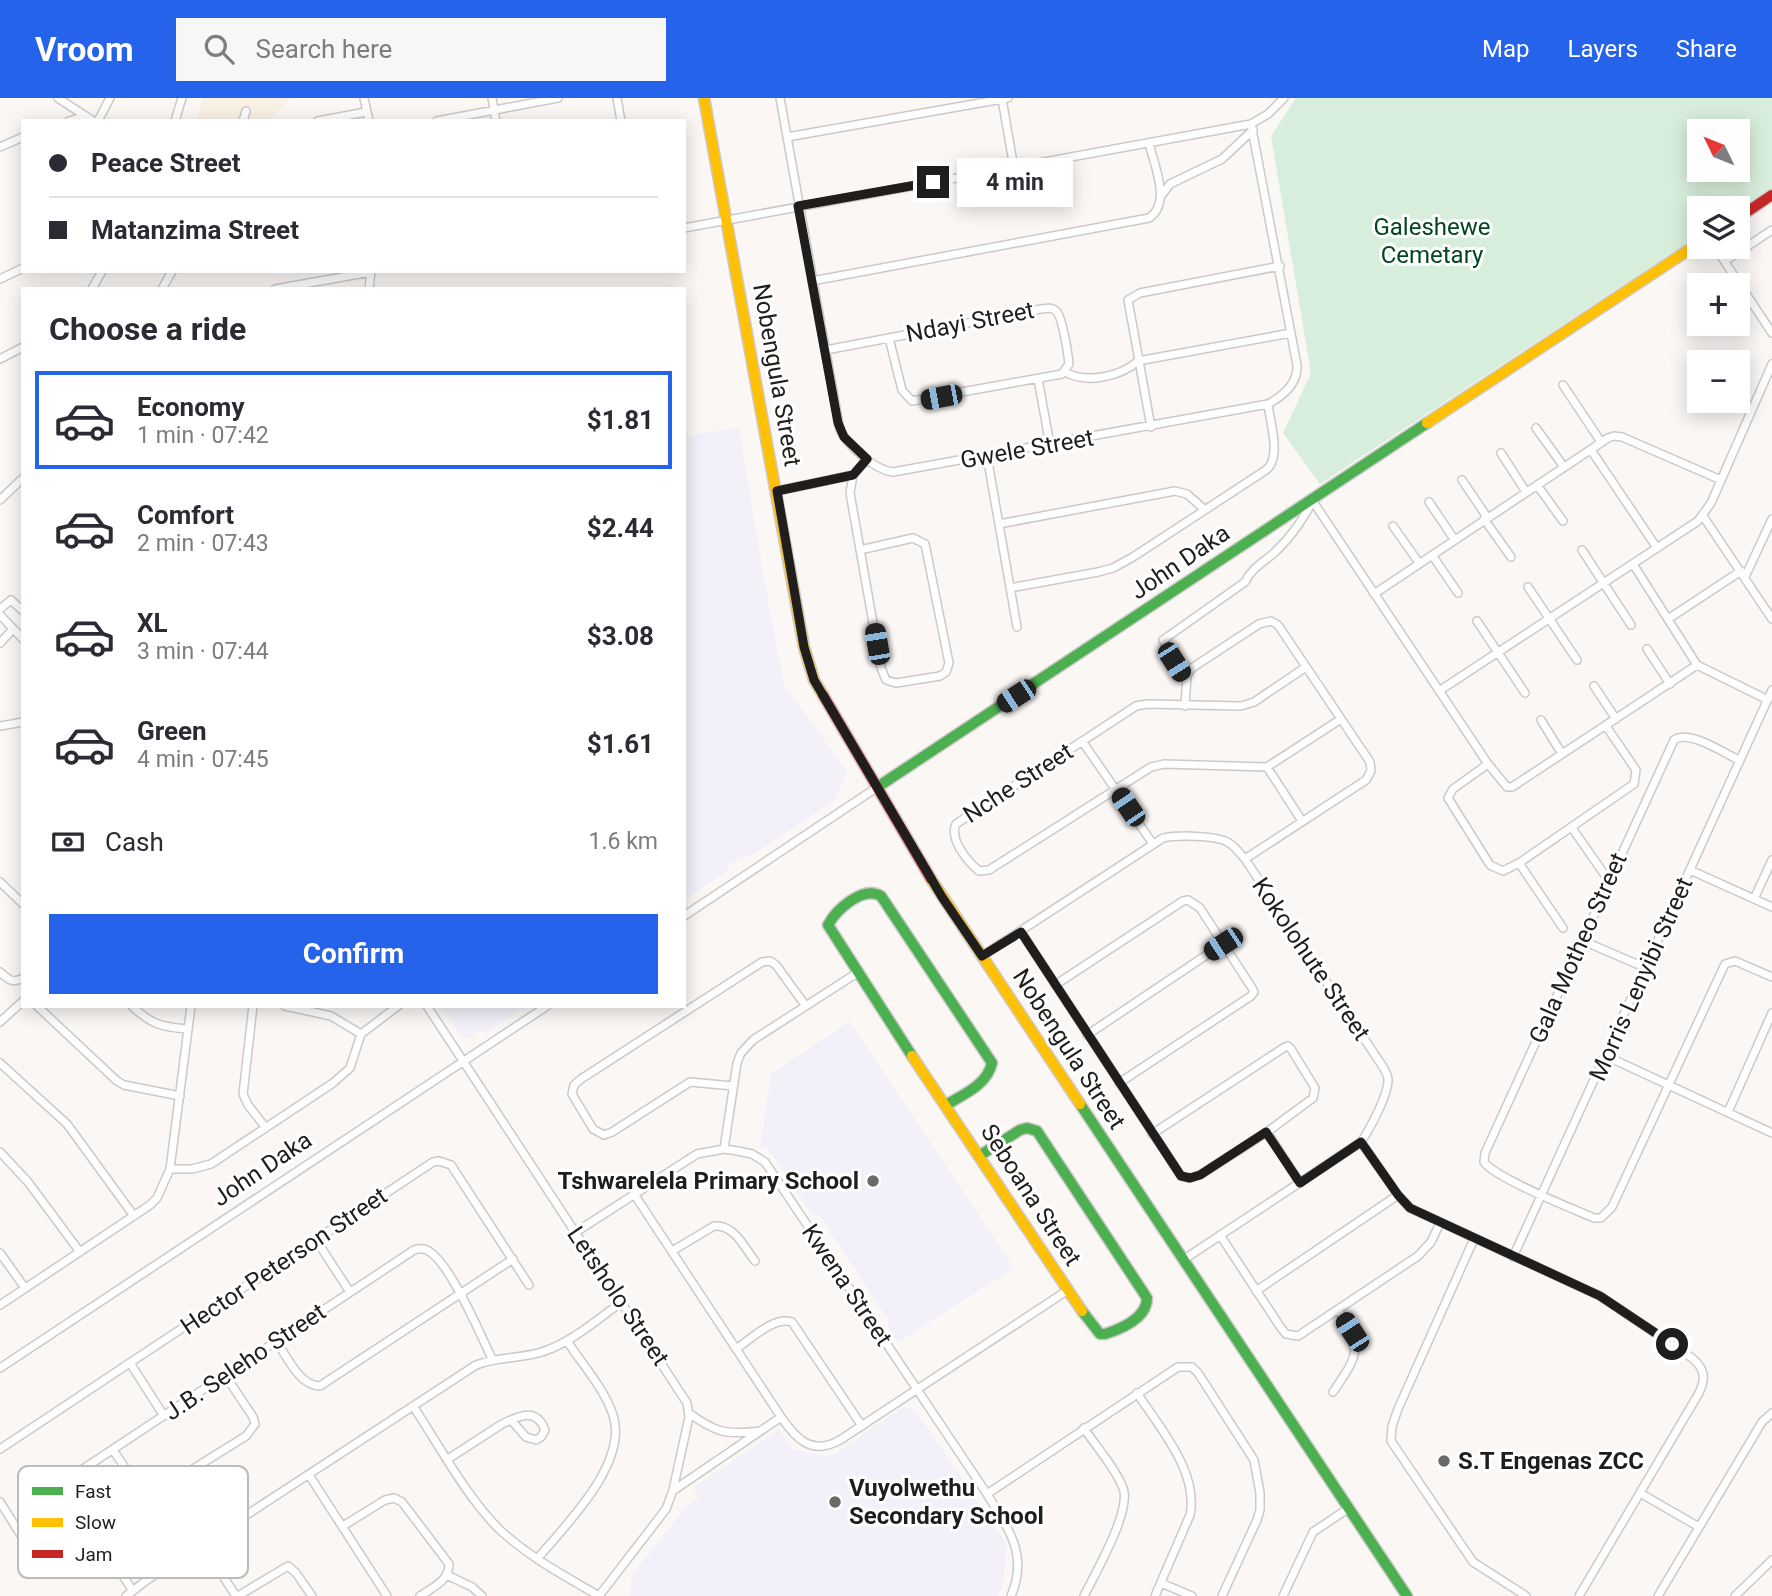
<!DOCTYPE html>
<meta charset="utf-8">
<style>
body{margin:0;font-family:Roboto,sans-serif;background:#f7f7f7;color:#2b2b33;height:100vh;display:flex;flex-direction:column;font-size:26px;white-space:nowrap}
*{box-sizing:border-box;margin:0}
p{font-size:23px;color:#7c7c81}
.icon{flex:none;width:38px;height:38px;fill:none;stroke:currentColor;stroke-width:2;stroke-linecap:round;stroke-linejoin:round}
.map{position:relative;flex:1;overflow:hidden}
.details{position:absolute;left:21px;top:189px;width:665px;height:721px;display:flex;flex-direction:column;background:#fff;border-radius:0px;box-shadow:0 4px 18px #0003}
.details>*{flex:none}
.top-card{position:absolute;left:21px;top:21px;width:665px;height:154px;border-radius:0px;box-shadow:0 4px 18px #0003;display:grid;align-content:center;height:154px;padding:0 28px;background:#fff}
.needle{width:46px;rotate:313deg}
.buttons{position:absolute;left:1687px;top:21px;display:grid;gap:14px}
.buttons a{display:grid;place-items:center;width:63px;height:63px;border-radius:0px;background:#fff;box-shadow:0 4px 18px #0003;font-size:35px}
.end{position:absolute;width:32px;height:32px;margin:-16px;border:9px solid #201e1d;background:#fff;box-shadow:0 0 0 4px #fff}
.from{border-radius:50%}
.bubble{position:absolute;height:49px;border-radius:0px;background:#fff;box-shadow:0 4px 18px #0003;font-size:23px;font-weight:700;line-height:49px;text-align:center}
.car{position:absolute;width:21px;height:42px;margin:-21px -10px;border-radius:9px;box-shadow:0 0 5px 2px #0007;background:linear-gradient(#222 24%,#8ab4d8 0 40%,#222 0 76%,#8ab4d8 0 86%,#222 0)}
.top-card b{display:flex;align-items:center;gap:24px;height:66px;font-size:26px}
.top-card b+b{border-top:2px solid #e1e1e2}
.top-card i{width:18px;height:18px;background:#2b2b33}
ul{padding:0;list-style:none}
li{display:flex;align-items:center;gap:21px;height:98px;margin:0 14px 10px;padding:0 14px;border:4px solid transparent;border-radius:0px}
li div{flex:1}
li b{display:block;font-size:26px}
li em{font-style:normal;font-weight:700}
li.current{border-color:#2563eb}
li>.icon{width:63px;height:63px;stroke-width:1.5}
h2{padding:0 28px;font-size:32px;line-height:84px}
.pay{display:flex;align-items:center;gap:18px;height:77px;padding:0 28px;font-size:26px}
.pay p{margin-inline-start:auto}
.cta{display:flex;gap:14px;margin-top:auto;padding:14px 28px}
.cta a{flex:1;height:80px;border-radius:0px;background:#2563eb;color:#fff;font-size:28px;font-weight:700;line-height:80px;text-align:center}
header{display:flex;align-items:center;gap:42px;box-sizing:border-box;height:98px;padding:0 35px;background:#2563eb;color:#fff}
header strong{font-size:33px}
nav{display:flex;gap:38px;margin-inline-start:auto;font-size:24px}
.search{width:490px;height:63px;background:#f7f7f7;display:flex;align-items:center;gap:18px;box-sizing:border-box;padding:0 24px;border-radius:0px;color:#7c7c81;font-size:26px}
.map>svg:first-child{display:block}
.education{fill:#f4f0f9}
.medical{fill:#f9f1e4}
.green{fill:#d8eedc;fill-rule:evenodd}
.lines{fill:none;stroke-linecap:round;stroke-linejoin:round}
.street-casing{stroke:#cccac8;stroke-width:10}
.fast-casing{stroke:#cccac8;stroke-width:13}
.slow-casing{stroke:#cccac8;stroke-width:13}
.jam-casing{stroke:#cccac8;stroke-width:13}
.street{stroke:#fefefe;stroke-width:7}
.fast{stroke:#4caf50;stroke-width:10}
.slow{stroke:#ffc107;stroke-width:10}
.jam{stroke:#c62828;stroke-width:10}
.route{stroke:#201e1d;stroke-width:9}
.poi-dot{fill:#6c6a69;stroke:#fff;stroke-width:2.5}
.labels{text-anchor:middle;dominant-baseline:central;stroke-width:6;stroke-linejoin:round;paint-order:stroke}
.park-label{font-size:24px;fill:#004620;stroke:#fff}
.street-label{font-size:24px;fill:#201e1d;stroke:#fff}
.poi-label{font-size:24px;font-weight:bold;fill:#201e1d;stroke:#fff;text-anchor:start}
.key{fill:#fff;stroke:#bcbcbb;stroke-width:2}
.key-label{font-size:19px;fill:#201e1d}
</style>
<header>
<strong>Vroom</strong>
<div class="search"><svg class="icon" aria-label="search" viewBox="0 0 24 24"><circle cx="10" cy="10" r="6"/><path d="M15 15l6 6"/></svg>Search here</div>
<nav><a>Map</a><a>Layers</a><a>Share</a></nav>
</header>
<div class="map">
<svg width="1772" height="1498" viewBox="0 0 1772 1498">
<rect width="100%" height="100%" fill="#faf7f5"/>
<path class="education" d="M739,329L764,481L784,586L847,674L835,702L749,759H743L728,767L726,774L684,802V339Z
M441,908H526L488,934L476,933L474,940H462Z
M850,923L1014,1170L897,1245L888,1229V1221L820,1118L812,1117L767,1049L760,1048L771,976Z
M903,1309L914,1311L1006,1445L1004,1485L998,1498H630L632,1477L686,1409L698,1399L693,1390L779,1332L792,1351L830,1359Z"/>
<path class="medical" d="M203,0H290L268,23H196Z"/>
<path class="green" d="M1296,0H1772V89L1738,111L1699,110V137L1320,386L1283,335L1311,275L1271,38ZM1699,33H1738V72H1699Z"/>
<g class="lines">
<defs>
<path id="street" d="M58,0L93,23
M364,0L369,23
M492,0L496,23
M617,0L621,23
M780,0L840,332C849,349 873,371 893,374L1268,306C1283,298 1298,285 1297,267L1251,26
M1002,1L1014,70
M69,23L86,18
M98,23L110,0
M175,23L182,0
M243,23L246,13
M318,23L366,14
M437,23L558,0
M787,39L1008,0
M0,49L23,39
M1161,98L1170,86L1222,61L1253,32
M684,130L1251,26L1268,16L1284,0
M1715,149L1772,235
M1725,163L1772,132
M0,181L23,170
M812,183L1149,120C1172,105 1154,67 1149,45
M92,191L102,173
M162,191L172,173
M275,191L371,174
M369,191L371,173
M826,252L1041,211C1047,210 1053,209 1057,214C1063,222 1068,256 1069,266L1062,276L912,303L902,292L889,240
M0,261L23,249
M1065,274C1086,286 1120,279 1138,263L1291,235
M1038,281L1050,347
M1563,287L1601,344
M1151,329L1128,202L1140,195L1280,168
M1536,330L1564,369
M1591,352L1657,450
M1501,355L1526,394
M987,358L1017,529
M1462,382L1487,419
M1537,387L1563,423
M777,393L853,377
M0,402L23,380
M1312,402L1488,666L1507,689H1512L1697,567L1633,466
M1429,404L1454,441
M1703,418L1772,521
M1484,421L1511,459
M999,426L1175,393L1187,396L1205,412
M1393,428L1419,465
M860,452L913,440L925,446L949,565L946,574L940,578L896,585L886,582L881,570L850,395L853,377L867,361
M1582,452L1631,527
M1432,457L1458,495
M1745,479L1772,421
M1528,489L1577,562
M1010,490L1098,474L1113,470L1133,459L1266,372C1282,359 1270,325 1268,306
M1374,496L1608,340L1614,338L1622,339L1721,382
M0,511L11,502L23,513
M0,517L23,541
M1668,521L1741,473
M1477,523L1525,595
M0,545L13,531
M1647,551L1670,586
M1697,567L1768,602
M1306,569L1254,604L1241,608L1147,606L1136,608L956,726C949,741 967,763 979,773L989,772L1151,669L1164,666L1267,669L1341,621
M1186,582L1163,542L1245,484C1252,469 1265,464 1276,453C1292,438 1302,422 1313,403
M1594,588L1616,621
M1439,593L1698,423L1711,405L1772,266
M1185,608L1187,577L1192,570L1259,526L1271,523L1278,527L1370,664L1371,673L1366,682L1245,761
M1541,622L1562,656
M0,628L23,624
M1082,643L1153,746
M1739,662C1724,655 1688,631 1674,642L1485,1055L1484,1064C1497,1081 1571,1110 1594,1120H1601L1612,1109L1725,866L1735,863L1772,879
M1488,666L1453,691L1448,700L1490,767L1503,773L1519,765L1634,686L1636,672L1606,628
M1267,669L1302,723
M1572,730L1609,783
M1519,765L1563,830
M1690,772L1772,809
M0,784L23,806
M1754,801L1772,762
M684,818L879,688
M1021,834L1181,1078L1190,1080L1200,1077L1267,1034L1313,1000L1315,990L1291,951L1288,948L1285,949L1152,1036
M1581,842L1646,870
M982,858L1163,740C1176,737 1218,737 1229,745C1236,749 1240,756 1245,761L1381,966C1384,971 1388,976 1388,982C1388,997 1370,1031 1361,1044L1183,1162
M0,874C8,881 12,886 23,880
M1055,887L1183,803L1188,802L1200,810L1252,890L1254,894L1251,898L1119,985
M37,908L117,983L124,987L180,998
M132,908C152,927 162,929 188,931
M253,908L243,996L248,1007L266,1030
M285,908L331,918L361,936
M427,908L687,1305L689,1319L673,1392L666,1411L599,1498
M0,924L23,903
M1087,937L1223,846
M1606,958L1772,1035
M0,965L67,1026L134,1118
M733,988L690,984L612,1034L604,1037L593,1031L572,996L574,987L581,981L762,864L770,863L776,867L805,907
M1728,1014L1772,915
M1267,1034L1300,1085
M1361,1044L1398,1097L1410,1110L1600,1198L1692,1260C1705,1271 1706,1280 1699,1295L1579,1498
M724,1051L737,965L741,955L753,942L857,875
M0,1054L28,1084L80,1154
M170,1071H192L211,1066L333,985L350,970L361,936L398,908
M634,1096L781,1319C796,1341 812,1358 840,1342L1068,1192
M576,1134L697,1056L724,1051L738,1053L752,1056L765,1064L987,1396C1008,1431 1029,1456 1011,1498
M1220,1137L1281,1230L1286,1236L1298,1238L1418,1158L1431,1144L1440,1125
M1474,1141L1398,1311L1392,1328L1391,1343L1473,1464L1526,1498
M316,1142L350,1194
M672,1153L714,1128C734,1126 744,1149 755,1163
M0,1155L25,1190
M1513,1159L1772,592
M1256,1193L1398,1097
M0,1207L150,1107L157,1100L170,1071L191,908
M276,1243C287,1258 299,1288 320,1288L513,1161
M736,1251C751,1241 774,1218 792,1224L862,1328
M130,1265L164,1318
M0,1270L547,908
M1333,1294C1358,1257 1364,1251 1338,1212
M1137,1295C1159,1329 1199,1374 1190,1417L1155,1498
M413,1308C439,1347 467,1400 500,1432C529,1459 565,1478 599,1498
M689,1315C716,1335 726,1337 760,1333
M1084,1330C1096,1349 1115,1369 1123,1390C1132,1412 1095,1476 1084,1498
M0,1351L433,1064L439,1063L451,1067L529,1187
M113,1352L140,1392L153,1396L246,1338L255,1326L253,1319L225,1277
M448,1361L502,1326C519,1318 536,1309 545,1332L541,1339L536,1342L526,1339L511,1322
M309,1377L387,1498
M674,1392L781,1319
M1640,1395L1699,1429
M987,1396L1178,1269H1192L1198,1275L1254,1362L1260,1395V1412L1257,1422L1222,1498
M0,1404L36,1461C57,1476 80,1450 96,1438
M343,1428L385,1402L394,1400L402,1404L449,1466C449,1483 432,1490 420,1498
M202,1446L236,1498
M537,1461C565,1428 629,1365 613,1317C604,1290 582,1266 567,1243
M447,1477L472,1489L482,1498
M1161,1485L1192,1498
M133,1493L69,1397L67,1391L71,1379L414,1152C420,1150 425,1150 430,1154C450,1166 481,1237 492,1261
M126,1498L147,1482L476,1267C499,1258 522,1261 545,1253C573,1243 598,1221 623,1203
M238,1498L288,1468L296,1475L312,1498
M1283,1498L1313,1434L1349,1410
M1658,1498L1762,1324L1772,1315
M1735,1498L1772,1462"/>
<path id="fast" d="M879,688L1427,325
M912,958L828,827C836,812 863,787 881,798L992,965C987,987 964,996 946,1007
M1080,1006L1407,1498
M979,1058L1020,1032L1027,1030L1037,1033L1147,1200C1147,1220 1121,1231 1105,1236H1100L1082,1213"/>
<path id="slow" d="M704,0L804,549L814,582L823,597
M1427,325L1699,145
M931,781L1080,1006
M912,958L1082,1213"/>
<path id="jam" d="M1738,120L1772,97
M823,597L931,781"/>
</defs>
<use href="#street" class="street-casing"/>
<use href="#fast" class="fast-casing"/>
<use href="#slow" class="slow-casing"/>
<use href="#jam" class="jam-casing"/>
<use href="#street" class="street"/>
<use href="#fast" class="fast"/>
<use href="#slow" class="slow"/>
<use href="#jam" class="jam"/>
</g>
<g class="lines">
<path class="route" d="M933,84L798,108L838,325L844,339L867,361L853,377L777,393L804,549L814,582L942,799L982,858L1021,834L1181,1078L1190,1080L1200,1077L1266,1034L1300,1085L1361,1044L1398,1097L1410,1110L1600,1198L1672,1246"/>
</g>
<g class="poi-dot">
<circle cx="873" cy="1083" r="7"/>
<circle cx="1444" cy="1363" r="7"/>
<circle cx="835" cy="1404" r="7"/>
</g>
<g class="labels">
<g class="park-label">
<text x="1432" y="129">Galeshewe<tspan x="1432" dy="28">Cemetary</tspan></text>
</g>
<g class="street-label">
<text transform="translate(970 224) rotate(-11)">Ndayi Street</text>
<text transform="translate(777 277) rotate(80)">Nobengula Street</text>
<text transform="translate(1027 351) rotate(-10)">Gwele Street</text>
<text transform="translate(1180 464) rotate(-34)">John Daka</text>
<text transform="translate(1018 685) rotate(-33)">Nche Street</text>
<text transform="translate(1578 850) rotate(-66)">Gala Motheo Street</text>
<text transform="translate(1311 861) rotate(56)">Kokolohute Street</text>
<text transform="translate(1641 881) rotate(-66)">Morris Lenyibi Street</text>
<text transform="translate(1069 951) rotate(57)">Nobengula Street</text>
<text transform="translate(262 1071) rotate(-34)">John Daka</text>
<text transform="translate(1031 1097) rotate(57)">Seboana Street</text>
<text transform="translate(284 1163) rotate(-34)">Hector Peterson Street</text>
<text transform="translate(847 1187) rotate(56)">Kwena Street</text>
<text transform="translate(618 1198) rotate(56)">Letsholo Street</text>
<text transform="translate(245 1264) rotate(-34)">J.B. Seleho Street</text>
</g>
<g class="poi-label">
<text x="859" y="1083" text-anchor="end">Tshwarelela Primary School</text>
<text x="1458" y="1363">S.T Engenas ZCC</text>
<text x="849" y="1390">Vuyolwethu<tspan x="849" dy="28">Secondary School</tspan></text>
</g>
</g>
<rect x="18" y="1368" width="230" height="112" rx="10" class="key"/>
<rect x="32" y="1389" width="31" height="8" fill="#4caf50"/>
<rect x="32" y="1420" width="31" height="9" fill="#ffc107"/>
<rect x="32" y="1452" width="31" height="8" fill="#c62828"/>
<g class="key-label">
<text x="75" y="1400">Fast</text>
<text x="75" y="1431">Slow</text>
<text x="75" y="1463">Jam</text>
</g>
</svg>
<div class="buttons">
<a><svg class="needle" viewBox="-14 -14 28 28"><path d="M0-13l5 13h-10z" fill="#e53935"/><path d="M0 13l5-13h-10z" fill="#7c7c81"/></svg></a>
<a><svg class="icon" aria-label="layers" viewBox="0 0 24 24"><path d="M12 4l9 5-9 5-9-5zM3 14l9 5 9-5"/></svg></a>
<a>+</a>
<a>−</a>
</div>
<i class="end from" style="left:1672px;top:1246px"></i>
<i class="end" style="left:933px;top:84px"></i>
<div class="bubble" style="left:957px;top:60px;width:116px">4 min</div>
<i class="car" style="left:941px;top:299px;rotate:259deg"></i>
<i class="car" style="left:877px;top:546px;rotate:350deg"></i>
<i class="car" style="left:1174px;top:564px;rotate:148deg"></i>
<i class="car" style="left:1016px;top:598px;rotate:237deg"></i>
<i class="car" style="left:1128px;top:709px;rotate:326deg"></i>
<i class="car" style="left:1223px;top:846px;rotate:237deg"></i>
<i class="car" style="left:1352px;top:1234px;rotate:327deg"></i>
<div class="top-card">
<b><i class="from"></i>Peace Street</b>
<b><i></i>Matanzima Street</b>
</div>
<section class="details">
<h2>Choose a ride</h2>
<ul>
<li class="current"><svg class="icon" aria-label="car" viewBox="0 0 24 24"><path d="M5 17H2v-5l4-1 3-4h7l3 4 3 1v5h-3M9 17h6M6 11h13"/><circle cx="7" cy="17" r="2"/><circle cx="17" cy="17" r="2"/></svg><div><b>Economy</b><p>1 min · 07:42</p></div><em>$1.81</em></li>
<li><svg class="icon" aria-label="car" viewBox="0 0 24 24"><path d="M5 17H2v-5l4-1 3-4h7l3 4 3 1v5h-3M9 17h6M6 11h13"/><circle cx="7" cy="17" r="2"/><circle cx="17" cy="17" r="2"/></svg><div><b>Comfort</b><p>2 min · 07:43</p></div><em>$2.44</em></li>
<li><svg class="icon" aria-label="car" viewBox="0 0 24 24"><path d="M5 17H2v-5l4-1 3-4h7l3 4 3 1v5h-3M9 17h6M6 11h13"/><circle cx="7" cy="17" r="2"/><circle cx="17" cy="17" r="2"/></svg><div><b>XL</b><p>3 min · 07:44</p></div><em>$3.08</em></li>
<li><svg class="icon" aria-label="car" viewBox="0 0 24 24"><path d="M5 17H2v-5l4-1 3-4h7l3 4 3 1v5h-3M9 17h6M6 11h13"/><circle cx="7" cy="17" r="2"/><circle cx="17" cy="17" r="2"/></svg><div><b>Green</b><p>4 min · 07:45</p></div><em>$1.61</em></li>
</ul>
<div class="pay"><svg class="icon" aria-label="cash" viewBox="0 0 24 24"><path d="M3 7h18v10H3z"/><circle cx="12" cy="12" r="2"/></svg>Cash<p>1.6 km</p></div>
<div class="cta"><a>Confirm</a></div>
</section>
</div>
